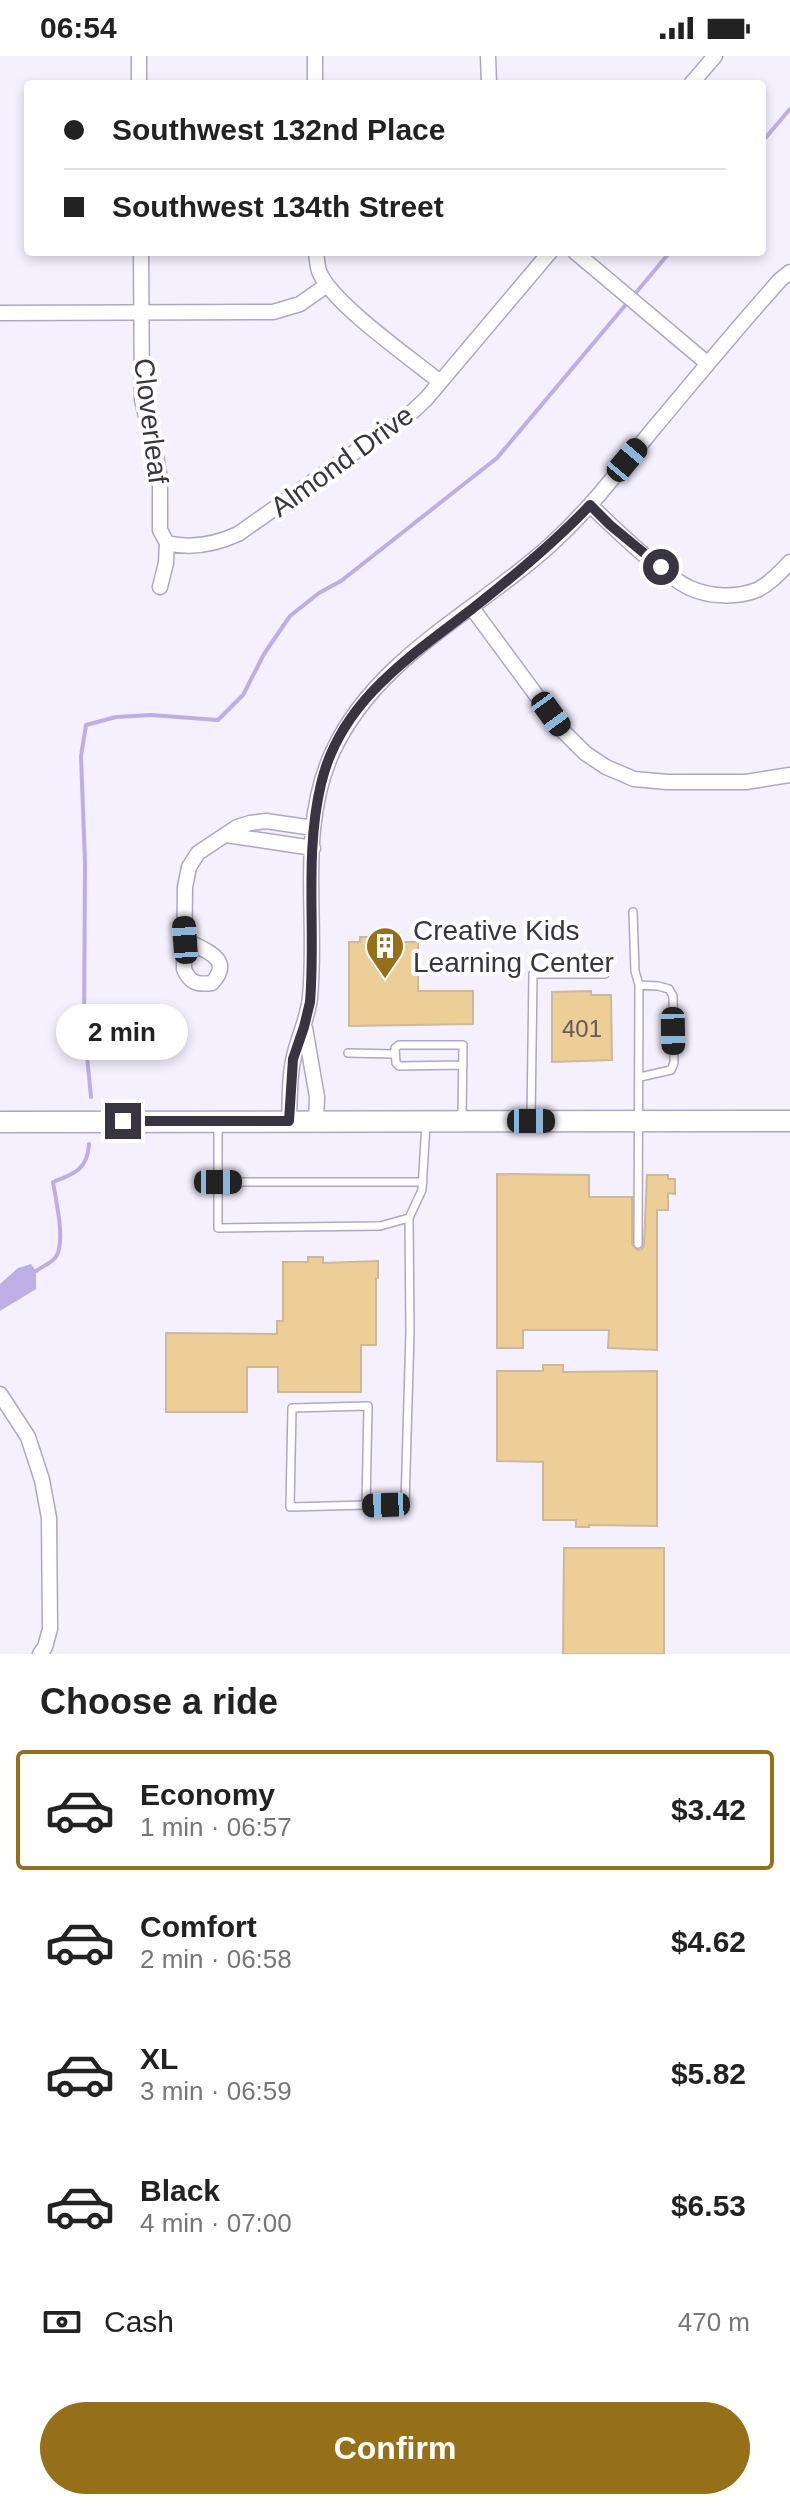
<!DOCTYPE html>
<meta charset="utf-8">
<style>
body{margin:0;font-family:Arial,sans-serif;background:#f6f6f6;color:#222;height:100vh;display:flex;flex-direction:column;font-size:30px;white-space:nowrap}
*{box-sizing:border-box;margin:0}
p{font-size:26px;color:#767676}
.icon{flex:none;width:44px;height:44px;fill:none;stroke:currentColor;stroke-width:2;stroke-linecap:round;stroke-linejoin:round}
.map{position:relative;height:1598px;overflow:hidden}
.sheet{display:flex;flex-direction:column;background:#fff;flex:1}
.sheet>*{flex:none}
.hud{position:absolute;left:24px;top:24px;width:742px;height:176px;border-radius:8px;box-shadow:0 4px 12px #0003;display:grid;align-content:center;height:176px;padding:0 40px;background:#fff}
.end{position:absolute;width:36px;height:36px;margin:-18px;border:10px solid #383442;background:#fff;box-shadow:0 0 0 4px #fff}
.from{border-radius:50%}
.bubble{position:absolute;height:56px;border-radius:28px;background:#fff;box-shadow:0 4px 12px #0003;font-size:26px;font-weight:800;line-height:56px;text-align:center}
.car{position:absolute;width:24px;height:48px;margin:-24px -12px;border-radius:10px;box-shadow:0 0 6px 2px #0007;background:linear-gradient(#222 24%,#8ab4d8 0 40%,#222 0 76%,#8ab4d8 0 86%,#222 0)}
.hud b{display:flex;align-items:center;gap:28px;height:76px;font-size:30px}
.hud b+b{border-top:2px solid #e0e0e0}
.hud i{width:20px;height:20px;background:#222}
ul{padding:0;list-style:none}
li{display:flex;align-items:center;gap:24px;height:120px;margin:0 16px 12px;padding:0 24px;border:4px solid transparent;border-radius:8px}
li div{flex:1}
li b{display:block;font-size:30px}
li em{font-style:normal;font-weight:800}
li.current{border-color:#966f19}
li>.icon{width:72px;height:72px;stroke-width:1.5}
h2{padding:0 40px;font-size:36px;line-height:96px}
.pay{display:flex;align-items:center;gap:20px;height:88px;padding:0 40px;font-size:30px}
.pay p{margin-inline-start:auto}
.button{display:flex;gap:16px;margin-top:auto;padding:16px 40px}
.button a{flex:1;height:92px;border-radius:48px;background:#966f19;color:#fff;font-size:32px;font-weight:800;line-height:92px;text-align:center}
.status{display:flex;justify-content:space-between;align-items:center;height:56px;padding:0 40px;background:#fff;direction:ltr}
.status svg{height:22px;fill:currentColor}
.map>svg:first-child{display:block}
.water{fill:#beaee5}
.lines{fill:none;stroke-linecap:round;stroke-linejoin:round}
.stream{stroke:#beaee5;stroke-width:4}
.building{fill:#edce97;stroke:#cbb99a;stroke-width:2}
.lane-casing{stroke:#afa6c6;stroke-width:10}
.street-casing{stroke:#afa6c6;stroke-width:17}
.secondary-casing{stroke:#afa6c6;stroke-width:23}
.lane{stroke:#fff;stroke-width:7}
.street{stroke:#fff;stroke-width:14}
.secondary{stroke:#fff;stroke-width:20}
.route{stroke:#383442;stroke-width:10}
.labels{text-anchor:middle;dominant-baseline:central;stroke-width:8;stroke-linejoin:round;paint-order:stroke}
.number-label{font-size:24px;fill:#655a57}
.street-label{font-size:28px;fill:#383442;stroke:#fff}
.poi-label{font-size:28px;fill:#383442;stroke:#fff;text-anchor:start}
</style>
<div class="status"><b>06:54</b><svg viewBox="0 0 49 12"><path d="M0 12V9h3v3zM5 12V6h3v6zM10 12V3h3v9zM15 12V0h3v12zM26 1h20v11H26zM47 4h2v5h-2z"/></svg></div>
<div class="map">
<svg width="790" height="1598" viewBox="0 0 790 1598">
<rect width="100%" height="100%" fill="#f4f0fe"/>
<path class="water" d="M31,1208L36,1215V1233L0,1255V1228L18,1212Z"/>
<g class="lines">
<path class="stream" d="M762,86L790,53
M634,239L670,196
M91,1041L84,970L85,806L81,700L86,669L116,661L151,659L218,664L243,639L264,598L290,560L319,537L341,525L497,402L628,246
M36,1215C43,1210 54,1206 57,1199C65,1182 56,1145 53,1126C74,1118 88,1113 89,1088"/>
</g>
<path class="building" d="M360,881H373V886H418V935H473V968L349,970V886H360Z
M591,935V939H611L612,1004L552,1006V936Z
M497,1118L589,1119V1141H632V1188L637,1194L642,1193L644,1189L647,1119H668V1123H675V1138L668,1137V1154H657V1294L608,1292L609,1274H523V1292H497Z
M308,1201H323V1207L378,1205V1222H376V1289H361V1336H278V1311H247V1356H166V1277L277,1278V1265H283V1206H308Z
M543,1309H563V1316L657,1315V1470L589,1469V1471H576V1464H543V1406L497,1405V1315H543Z
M564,1492H664V1598H563Z"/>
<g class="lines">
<defs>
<path id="lane" d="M633,856L635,915L639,929L638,1188
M639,929L658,930L669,933L673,940L674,1007L671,1014L640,1021
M348,997L395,998
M462,1062L463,989H399L395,992L396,1007L399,1010L463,1009
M531,1063L533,918H605
M218,1066V1172L380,1170L409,1162
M218,1126H423
M366,1449L368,1350L292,1352L290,1451L405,1448L410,1276L409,1162L422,1134L426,1067"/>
<path id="street" d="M139,0V28
M315,0V28
M488,0L489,28
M691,28L715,0
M141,196L142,344L157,405L160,423V474L167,487L166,507L160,531
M316,196C317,202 317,209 319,215C330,246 412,303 440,326
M575,196L707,307
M0,257L273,256L300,248L327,229
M590,449C614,472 661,518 690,532C710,541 736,542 757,534C770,528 780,516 790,506
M167,487C191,493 216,488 238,478L412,356L426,343L550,196
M472,552L562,674L585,697L606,711L634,723L667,726H746L790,719
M226,779L313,792
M185,884C203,894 235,902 212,927C197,929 190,927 184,913L185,831L189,811L198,797L237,771L250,767L266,765L313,772
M305,972L317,1041L316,1065
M289,1065C290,1045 289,1024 293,1005C297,983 308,963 310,941C318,860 297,772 333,695C379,596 488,551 563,477C597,444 625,407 654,372C696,322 737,272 780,224L790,216
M0,1338L28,1381L42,1424L49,1462L50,1573L45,1591L40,1598"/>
<path id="secondary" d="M0,1066L790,1065"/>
</defs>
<use href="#lane" class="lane-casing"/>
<use href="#street" class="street-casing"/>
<use href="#secondary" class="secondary-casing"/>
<use href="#lane" class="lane"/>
<use href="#street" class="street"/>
<use href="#secondary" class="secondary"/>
</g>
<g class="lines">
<path class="route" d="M123,1065H289L293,1003L304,971L310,946C316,874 304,799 321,728C340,646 409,601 472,553C514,520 554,487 590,449L610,469L661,511"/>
</g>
<defs>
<symbol id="building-pin" viewBox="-11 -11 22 30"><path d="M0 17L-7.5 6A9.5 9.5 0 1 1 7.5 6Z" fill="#966f19" stroke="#fff"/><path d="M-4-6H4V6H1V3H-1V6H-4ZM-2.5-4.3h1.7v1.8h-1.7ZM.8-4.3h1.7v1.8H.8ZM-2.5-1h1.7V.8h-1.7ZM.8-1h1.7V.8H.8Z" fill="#fff"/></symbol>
</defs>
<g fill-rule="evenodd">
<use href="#building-pin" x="363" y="868" width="44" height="60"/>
</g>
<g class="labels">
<g class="number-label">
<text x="582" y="972">401</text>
</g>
<g class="street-label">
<text transform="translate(151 365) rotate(83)">Cloverleaf</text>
<text transform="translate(342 405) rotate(-36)">Almond Drive</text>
</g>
<g class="poi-label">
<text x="413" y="874">Creative Kids<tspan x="413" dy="32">Learning Center</tspan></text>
</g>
</g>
</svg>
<i class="end from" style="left:661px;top:511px"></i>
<i class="end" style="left:123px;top:1065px"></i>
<div class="bubble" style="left:56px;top:948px;width:132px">2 min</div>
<i class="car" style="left:627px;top:404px;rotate:40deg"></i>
<i class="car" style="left:551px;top:658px;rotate:144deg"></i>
<i class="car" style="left:185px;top:884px;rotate:356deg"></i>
<i class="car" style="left:673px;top:975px;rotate:179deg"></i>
<i class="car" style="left:531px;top:1065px;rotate:90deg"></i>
<i class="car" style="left:218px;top:1126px;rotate:90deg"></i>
<i class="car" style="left:386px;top:1449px;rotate:268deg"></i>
<div class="hud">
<b><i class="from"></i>Southwest 132nd Place</b>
<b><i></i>Southwest 134th Street</b>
</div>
</div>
<section class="sheet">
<h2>Choose a ride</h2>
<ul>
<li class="current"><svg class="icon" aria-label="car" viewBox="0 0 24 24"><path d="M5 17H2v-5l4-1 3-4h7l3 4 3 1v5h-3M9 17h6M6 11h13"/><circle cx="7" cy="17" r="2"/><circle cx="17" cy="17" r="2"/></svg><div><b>Economy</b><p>1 min · 06:57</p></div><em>$3.42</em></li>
<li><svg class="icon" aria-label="car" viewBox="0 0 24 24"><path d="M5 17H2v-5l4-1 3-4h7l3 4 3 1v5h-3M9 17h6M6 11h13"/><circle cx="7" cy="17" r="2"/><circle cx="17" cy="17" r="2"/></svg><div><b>Comfort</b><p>2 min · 06:58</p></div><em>$4.62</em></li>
<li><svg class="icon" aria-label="car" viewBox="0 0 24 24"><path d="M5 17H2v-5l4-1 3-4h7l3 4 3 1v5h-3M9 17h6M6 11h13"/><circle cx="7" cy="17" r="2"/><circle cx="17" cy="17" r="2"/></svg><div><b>XL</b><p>3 min · 06:59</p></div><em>$5.82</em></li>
<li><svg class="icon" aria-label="car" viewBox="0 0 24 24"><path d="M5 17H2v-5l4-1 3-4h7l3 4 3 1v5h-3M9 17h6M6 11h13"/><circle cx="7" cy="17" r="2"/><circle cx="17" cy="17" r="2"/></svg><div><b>Black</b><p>4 min · 07:00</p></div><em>$6.53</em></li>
</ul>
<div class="pay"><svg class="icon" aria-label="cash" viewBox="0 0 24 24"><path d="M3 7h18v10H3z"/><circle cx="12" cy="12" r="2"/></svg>Cash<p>470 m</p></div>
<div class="button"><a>Confirm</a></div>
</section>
